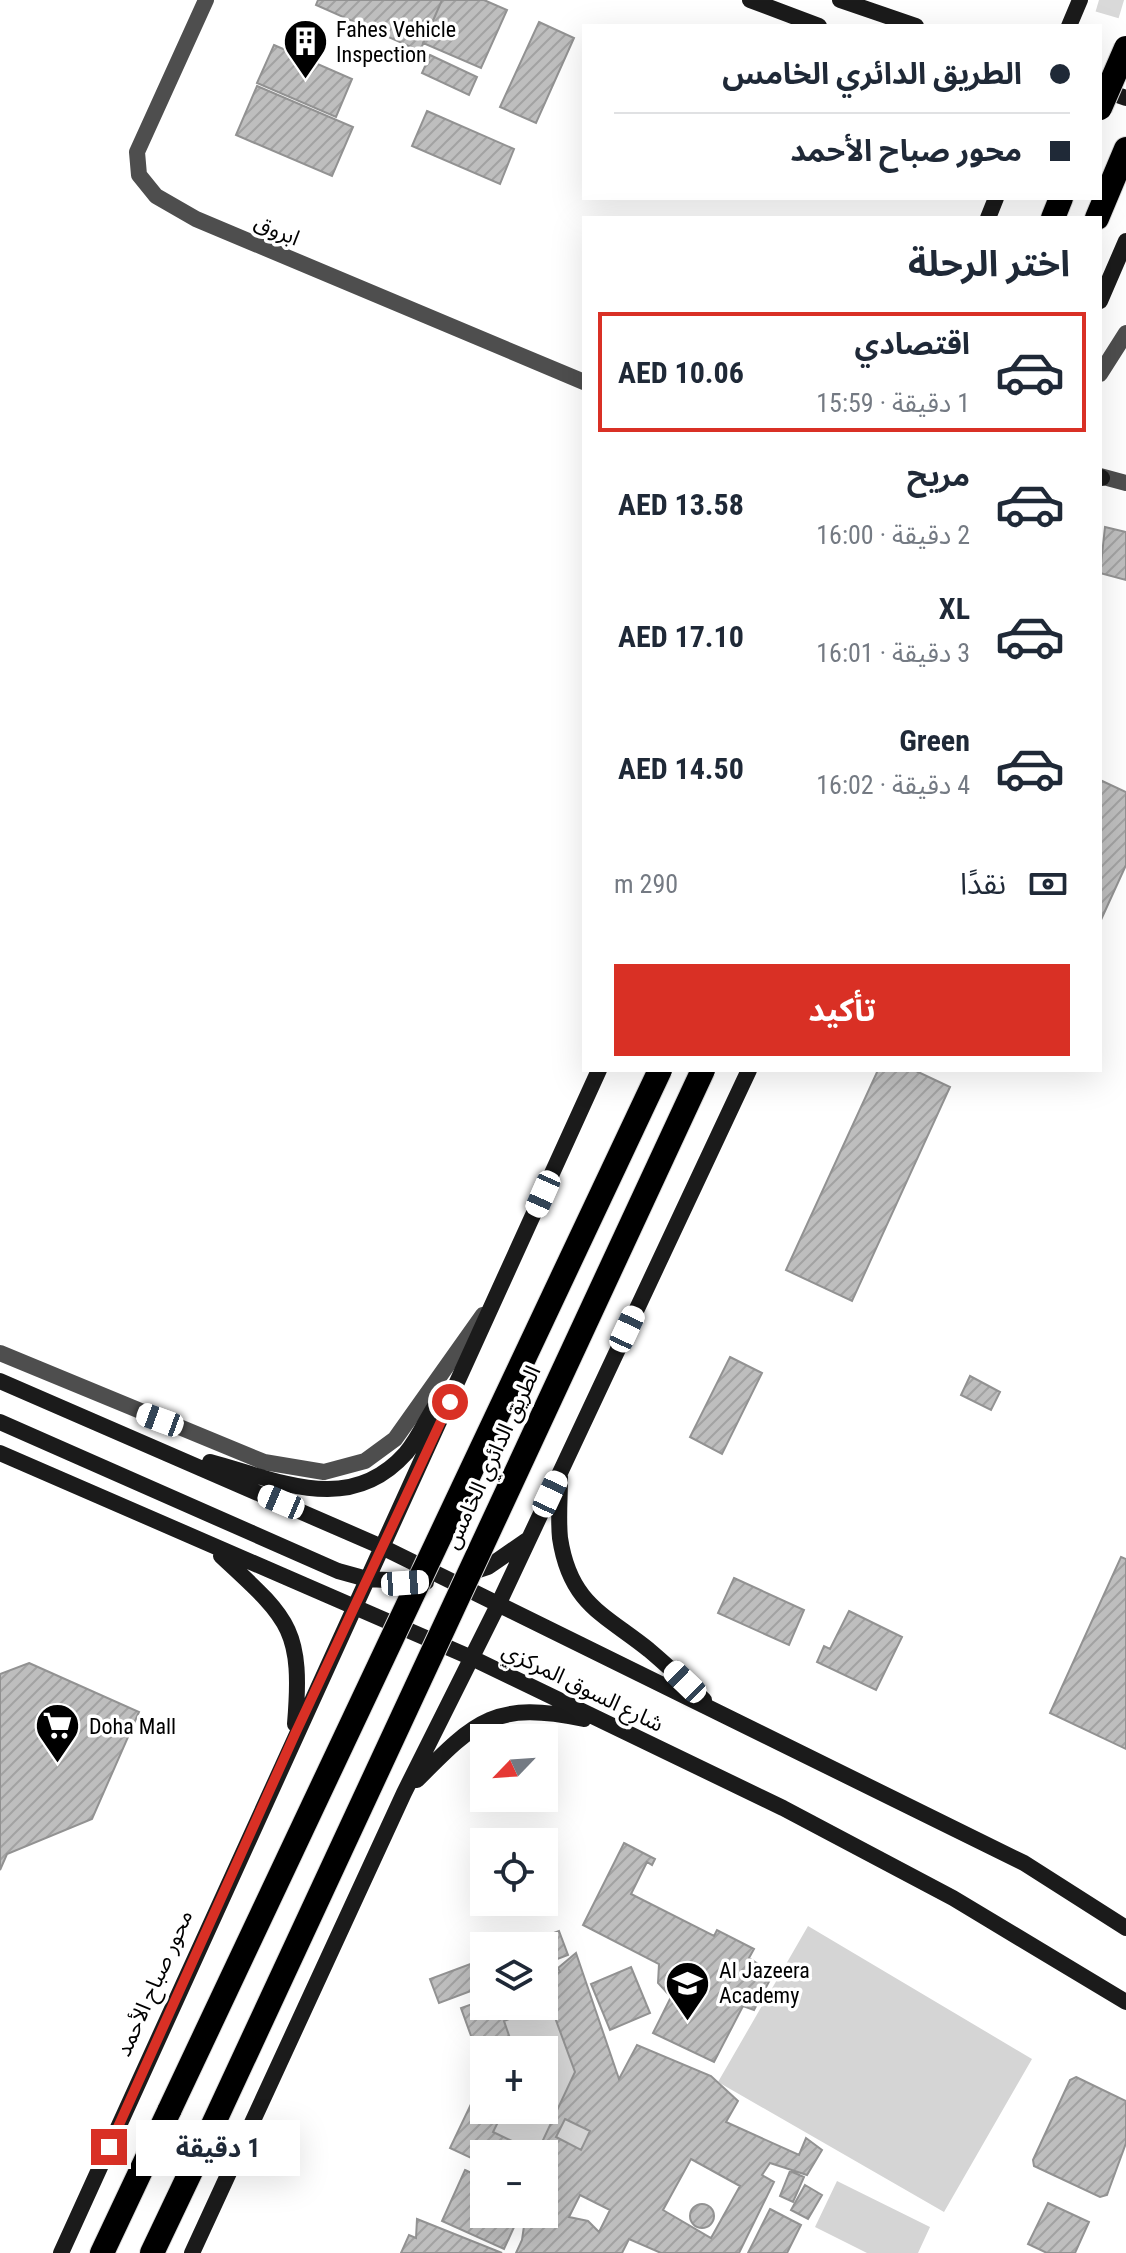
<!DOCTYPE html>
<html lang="ar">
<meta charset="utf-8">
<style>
body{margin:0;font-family:"Roboto Condensed","Noto Sans Arabic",sans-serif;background:#f2f2f3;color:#1f2937;direction:rtl;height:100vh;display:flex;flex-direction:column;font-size:30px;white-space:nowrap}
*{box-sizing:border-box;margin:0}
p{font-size:26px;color:#747a83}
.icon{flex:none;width:44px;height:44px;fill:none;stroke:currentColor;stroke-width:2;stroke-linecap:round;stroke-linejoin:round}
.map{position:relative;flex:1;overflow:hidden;direction:ltr}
.details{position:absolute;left:582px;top:216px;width:520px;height:856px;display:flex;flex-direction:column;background:#fff;border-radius:0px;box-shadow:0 8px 32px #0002;direction:rtl}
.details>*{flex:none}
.guide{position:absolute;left:582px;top:24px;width:520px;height:176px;border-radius:0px;box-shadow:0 8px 32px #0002;direction:rtl;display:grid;align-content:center;height:176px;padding:0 32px;background:#fff}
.needle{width:52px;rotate:245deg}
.tools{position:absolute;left:470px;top:1724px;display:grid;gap:16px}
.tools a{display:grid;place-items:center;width:88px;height:88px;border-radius:0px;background:#fff;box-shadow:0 8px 32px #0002;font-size:40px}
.end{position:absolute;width:36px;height:36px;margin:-18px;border:10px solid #d93025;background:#fff;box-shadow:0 0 0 4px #fff}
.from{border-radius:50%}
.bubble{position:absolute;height:56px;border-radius:0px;background:#fff;box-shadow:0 8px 32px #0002;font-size:26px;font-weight:700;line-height:56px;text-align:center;direction:rtl}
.car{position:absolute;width:24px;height:48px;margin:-24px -12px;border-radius:10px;box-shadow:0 0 6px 2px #0007;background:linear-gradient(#fff 24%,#345 0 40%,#fff 0 76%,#345 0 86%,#fff 0)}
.guide b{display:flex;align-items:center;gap:28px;height:76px;font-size:30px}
.guide b+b{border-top:2px solid #e0e1e3}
.guide i{width:20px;height:20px;background:#1f2937}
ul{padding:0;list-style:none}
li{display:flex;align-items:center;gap:24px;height:120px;margin:0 16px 12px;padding:0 16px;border:4px solid transparent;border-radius:0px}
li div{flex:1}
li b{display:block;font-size:30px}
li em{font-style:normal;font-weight:700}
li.selected{border-color:#d93025}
li>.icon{width:72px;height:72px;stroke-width:1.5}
h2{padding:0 32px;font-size:36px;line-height:96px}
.pay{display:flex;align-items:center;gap:20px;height:88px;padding:0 32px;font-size:30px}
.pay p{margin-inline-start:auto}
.primary-button{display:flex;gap:16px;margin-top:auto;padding:16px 32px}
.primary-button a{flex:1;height:92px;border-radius:0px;background:#d93025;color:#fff;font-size:32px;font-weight:700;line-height:92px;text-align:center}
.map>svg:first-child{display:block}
.grass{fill:#d5d5d5}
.building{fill:url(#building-hatch);stroke:#929292;stroke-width:2;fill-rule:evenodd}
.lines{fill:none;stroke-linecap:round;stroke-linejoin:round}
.highway-tunnel{stroke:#d9d9d9;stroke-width:24;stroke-dasharray:24 12;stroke-linecap:butt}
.highway-casing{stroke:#dbdbdb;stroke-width:26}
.street{stroke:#4e4e4e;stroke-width:16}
.secondary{stroke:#1b1b1b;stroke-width:16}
.highway{stroke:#000;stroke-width:24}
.highway-bridge-casing{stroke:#dbdbdb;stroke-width:26;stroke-linecap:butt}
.highway-bridge{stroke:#000;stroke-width:24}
.route{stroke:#d93025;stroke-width:10}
.labels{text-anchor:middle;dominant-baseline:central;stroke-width:7;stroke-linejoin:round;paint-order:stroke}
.poi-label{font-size:22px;fill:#000;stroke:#fff;text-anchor:start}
.street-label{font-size:22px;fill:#000;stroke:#fff}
</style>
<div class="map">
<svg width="1126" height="2253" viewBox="0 0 1126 2253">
<defs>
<pattern id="building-hatch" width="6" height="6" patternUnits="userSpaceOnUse" patternTransform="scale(2)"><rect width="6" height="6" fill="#bebebe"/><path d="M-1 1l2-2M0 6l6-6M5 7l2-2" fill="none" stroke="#a2a2a2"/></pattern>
</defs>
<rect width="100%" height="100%" fill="#fff"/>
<path class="grass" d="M808,1926L1032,2059L944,2212L718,2082Z
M550,2004L575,2072L537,2153L493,2132L504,2110H544V2050H514L504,2021Z
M565,2119L590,2131L581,2150L556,2137Z
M837,2181L930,2227L918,2253H867L815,2227Z"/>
<path class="building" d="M318,0H442L420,51L316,5Z
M442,0H484L507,10L481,68L423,43Z
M539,22L574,38L536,123L500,107Z
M274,45L352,79L336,117L257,83Z
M430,55L477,77L469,95L422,73Z
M257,86L353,127L332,176L236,135Z
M427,111L514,149L500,184L412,146Z
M1105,527L1126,532V580L1100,573Z
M1100,780L1126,792V865L1100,922Z
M878,1070H914L950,1087L852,1301L786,1270Z
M730,1357L762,1373L722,1454L690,1437Z
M970,1376L1000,1392L991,1410L961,1395Z
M1121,1557L1126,1559V1749L1050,1713Z
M734,1578L804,1610L789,1645L718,1613Z
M849,1611L902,1637L876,1690L817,1662L824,1646L830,1649Z
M29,1663L139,1712L92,1819L7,1854L0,1870V1674Z
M624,1843L655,1859L652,1865L647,1862L631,1894L714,1936L717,1930L754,1949L749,1958L773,1974L754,2010L743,2006L714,2062L653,2033L671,1997L658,1983L659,1964L583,1925Z
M559,1931L568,1955L544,1964V1946H519Z
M576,1953L619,2079L637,2045L711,2076L738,2101L726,2122L799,2155L806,2138L822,2150L807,2175L770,2163L762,2175L774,2182L739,2253H661L629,2239L622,2253H516L522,2240L525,2219L528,2214H544V2154H484V2164L450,2148L484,2077V2110H504L493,2132L537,2153L575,2072L550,2004L504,2021L514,2050H484V2072L461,2008L484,2000V2006H544V1978L560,1972L558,1968ZM565,2119L590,2131L581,2150L556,2137ZM691,2159L740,2186L711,2238L663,2210ZM580,2195L610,2210L599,2232L588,2221L569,2217Z
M484,1959V1986L439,2003L430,1979Z
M631,1967L650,2013L610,2030L591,1984Z
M1076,2077L1126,2101V2143L1107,2195L1100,2197L1034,2166L1033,2160L1070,2080Z
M465,2170L484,2179V2214H520L504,2249L442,2221Z
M790,2171L804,2177L793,2202L780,2196Z
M805,2185L822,2195L808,2219L791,2210Z
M1048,2203L1089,2222L1075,2253H1047L1028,2244Z
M690 2216a12 12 0 1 1 24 0a12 12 0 1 1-24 0Z
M770,2209L801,2225L787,2253H748Z
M417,2219L502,2253H401L409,2235L416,2238Z"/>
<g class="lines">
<path class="highway-tunnel" d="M1099,0L1126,8"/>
<defs>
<path id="highway" d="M1053,218L1061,198
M1097,218L1126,149
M102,2253L170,2109
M152,2253L211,2129"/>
</defs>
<use href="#highway" class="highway-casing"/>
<path class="street" d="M206,0L137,152L139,175L156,196L196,219L584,382
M1100,374L1126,333
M1100,476L1126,483
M0,1353L264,1462L324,1472L365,1461L395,1439L483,1315"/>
<path class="secondary" d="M750,0L819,26
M840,0L916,26
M1069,26L1080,0
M1100,89L1126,98
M988,218L996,198
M1100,301L1126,241
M1100,477L1102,478
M0,1381L382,1547L1024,1863L1126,1928
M0,1422L338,1571L367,1579L426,1582
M0,1453L472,1658L783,1808L953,1898L1126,2002
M210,1462C278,1480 349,1517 406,1453C422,1434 430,1409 446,1391
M560,1477C560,1497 558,1519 560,1538C570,1604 604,1614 649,1650C668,1666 686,1683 704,1700
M221,1556C289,1619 303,1628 295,1724
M464,1575L488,1567L527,1540
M417,1780C477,1719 496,1701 584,1719
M61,2253L599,1070
M192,2253L404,1793L498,1605L749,1070"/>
<use href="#highway" class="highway"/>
<defs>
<path id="highway-bridge" d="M1100,108L1126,48
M170,2109L660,1070
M211,2129L703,1070"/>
</defs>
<use href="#highway-bridge" class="highway-bridge-casing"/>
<use href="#highway-bridge" class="highway-bridge"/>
</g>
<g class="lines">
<path class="route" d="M109,2147L295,1734L450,1402"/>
</g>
<defs>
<symbol id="building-pin" viewBox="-11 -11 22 30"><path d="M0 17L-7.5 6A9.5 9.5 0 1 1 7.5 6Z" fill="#000" stroke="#fff"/><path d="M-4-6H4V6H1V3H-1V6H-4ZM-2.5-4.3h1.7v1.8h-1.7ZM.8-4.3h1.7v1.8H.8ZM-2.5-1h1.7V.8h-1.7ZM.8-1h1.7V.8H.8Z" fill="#fff"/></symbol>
<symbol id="supermarket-pin" viewBox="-11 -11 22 30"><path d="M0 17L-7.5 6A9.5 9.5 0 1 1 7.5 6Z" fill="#000" stroke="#fff"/><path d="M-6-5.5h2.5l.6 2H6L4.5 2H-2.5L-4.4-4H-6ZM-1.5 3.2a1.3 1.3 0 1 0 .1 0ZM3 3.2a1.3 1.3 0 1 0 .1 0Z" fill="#fff"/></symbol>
<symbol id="school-pin" viewBox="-11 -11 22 30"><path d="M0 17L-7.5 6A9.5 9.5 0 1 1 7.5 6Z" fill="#000" stroke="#fff"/><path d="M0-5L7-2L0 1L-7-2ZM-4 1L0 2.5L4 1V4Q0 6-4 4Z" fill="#fff"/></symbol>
</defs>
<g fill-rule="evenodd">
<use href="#building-pin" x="280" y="16" width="51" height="69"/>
<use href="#supermarket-pin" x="32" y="1700" width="51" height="69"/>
<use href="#school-pin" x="662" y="1958" width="51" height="69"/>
</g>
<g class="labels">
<g class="poi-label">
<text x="336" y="29">Fahes Vehicle<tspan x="336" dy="25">Inspection</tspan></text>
<text x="89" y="1726">Doha Mall</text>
<text x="719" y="1970">Al Jazeera<tspan x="719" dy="25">Academy</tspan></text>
</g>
<g class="street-label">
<text transform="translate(277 230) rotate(23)">ابروق</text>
<text transform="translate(492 1457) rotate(-65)">الطريق الدائري الخامس</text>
<text transform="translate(583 1687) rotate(26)">شارع السوق المركزي</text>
<text transform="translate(154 1983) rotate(-66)">محور صباح الأحمد</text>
</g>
</g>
</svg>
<div class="tools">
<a><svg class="needle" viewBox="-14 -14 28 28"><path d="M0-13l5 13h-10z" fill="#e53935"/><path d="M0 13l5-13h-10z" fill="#747a83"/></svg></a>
<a><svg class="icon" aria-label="locate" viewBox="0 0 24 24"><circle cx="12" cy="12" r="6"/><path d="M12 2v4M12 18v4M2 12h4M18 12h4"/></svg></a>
<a><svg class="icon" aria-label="layers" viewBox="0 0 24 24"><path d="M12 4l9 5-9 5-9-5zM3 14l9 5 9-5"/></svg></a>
<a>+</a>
<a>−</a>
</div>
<i class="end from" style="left:450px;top:1402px"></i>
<i class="end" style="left:109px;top:2147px"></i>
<div class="bubble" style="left:136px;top:2120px;width:164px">1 دقيقة</div>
<i class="car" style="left:543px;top:1194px;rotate:204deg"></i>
<i class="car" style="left:627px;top:1329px;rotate:25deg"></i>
<i class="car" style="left:160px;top:1420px;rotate:290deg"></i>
<i class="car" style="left:550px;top:1494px;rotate:25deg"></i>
<i class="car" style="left:281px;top:1502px;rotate:293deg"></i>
<i class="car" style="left:405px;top:1583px;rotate:86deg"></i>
<i class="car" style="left:685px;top:1682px;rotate:314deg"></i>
<div class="guide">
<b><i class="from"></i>الطريق الدائري الخامس</b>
<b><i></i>محور صباح الأحمد</b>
</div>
<section class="details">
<h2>اختر الرحلة</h2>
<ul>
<li class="selected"><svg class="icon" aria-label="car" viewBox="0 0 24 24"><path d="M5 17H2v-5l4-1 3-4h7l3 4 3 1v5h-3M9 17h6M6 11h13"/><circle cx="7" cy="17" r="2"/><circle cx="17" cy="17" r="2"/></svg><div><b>اقتصادي</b><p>1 دقيقة · 15:59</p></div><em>AED 10.06</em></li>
<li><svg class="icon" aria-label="car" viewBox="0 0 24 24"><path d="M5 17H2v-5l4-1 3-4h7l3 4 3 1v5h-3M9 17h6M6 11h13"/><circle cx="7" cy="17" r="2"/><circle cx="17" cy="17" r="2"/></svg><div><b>مريح</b><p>2 دقيقة · 16:00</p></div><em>AED 13.58</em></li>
<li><svg class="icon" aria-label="car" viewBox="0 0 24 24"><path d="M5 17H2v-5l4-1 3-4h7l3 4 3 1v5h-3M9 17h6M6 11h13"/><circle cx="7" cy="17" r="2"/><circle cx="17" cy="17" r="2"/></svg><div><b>XL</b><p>3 دقيقة · 16:01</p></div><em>AED 17.10</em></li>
<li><svg class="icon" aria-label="car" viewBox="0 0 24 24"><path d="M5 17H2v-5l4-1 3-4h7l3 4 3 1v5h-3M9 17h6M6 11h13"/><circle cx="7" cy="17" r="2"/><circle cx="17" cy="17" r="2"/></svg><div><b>Green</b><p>4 دقيقة · 16:02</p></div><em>AED 14.50</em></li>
</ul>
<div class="pay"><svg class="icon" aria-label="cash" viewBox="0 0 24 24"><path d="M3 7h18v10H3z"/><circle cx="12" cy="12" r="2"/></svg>نقدًا<p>290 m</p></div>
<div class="primary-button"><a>تأكيد</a></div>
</section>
</div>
